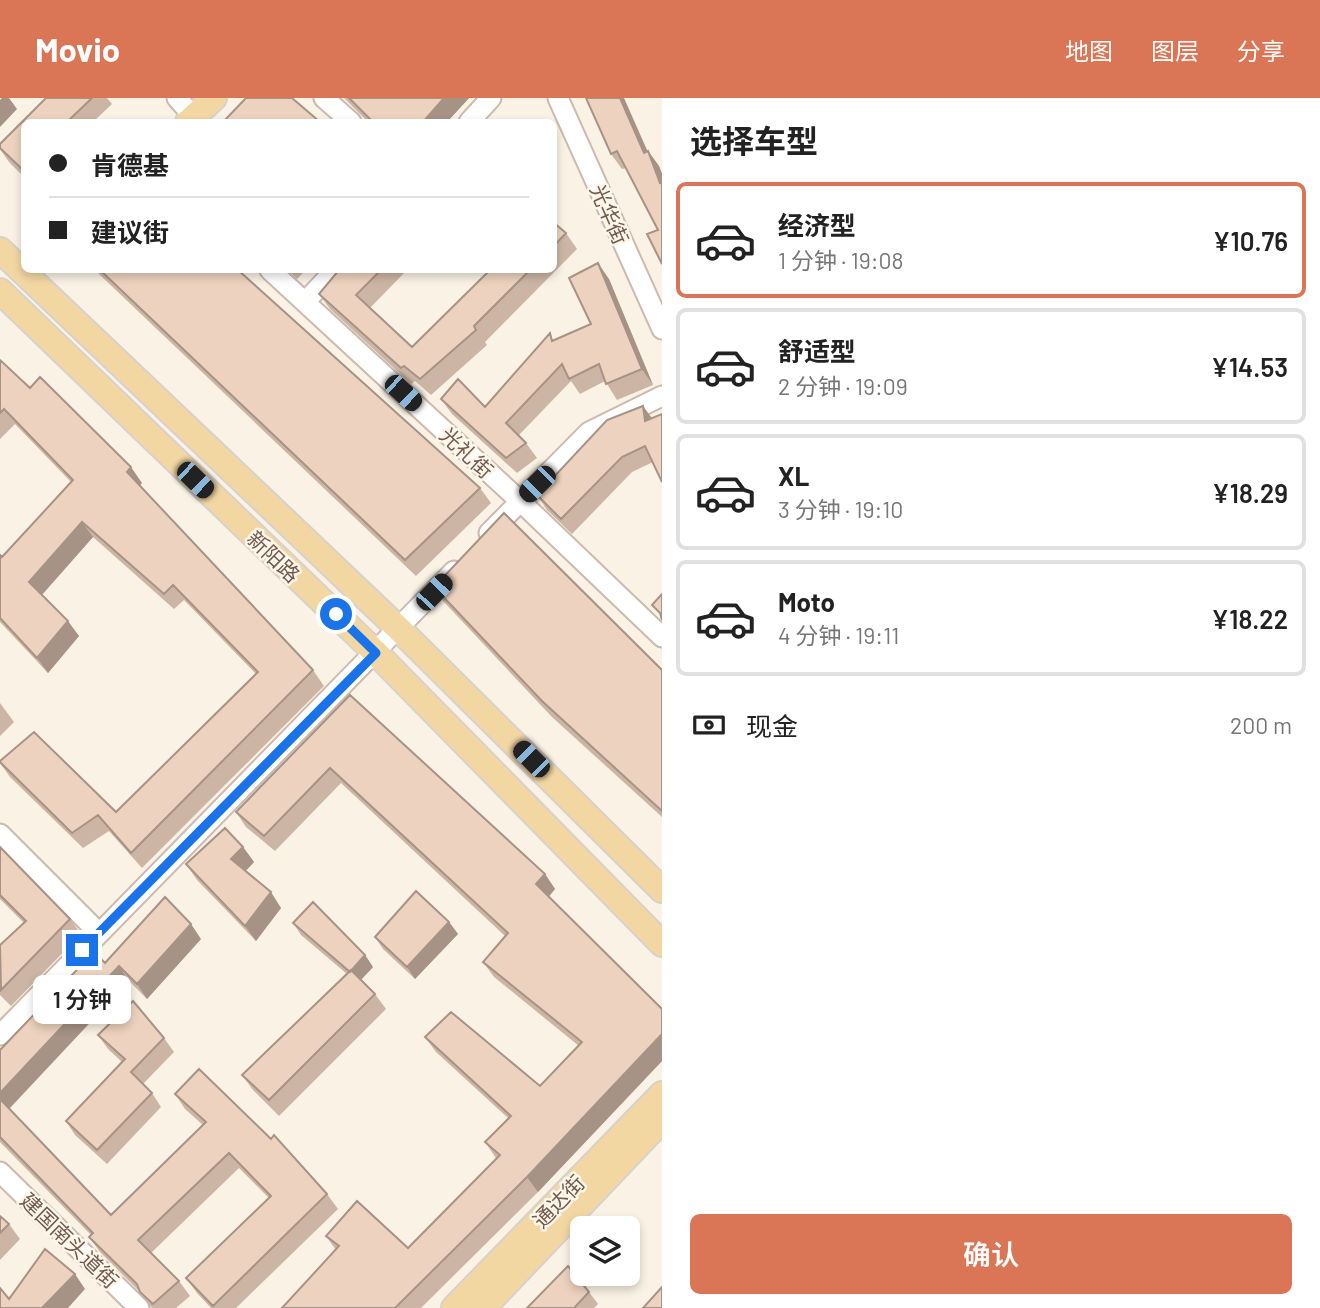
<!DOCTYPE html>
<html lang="zh">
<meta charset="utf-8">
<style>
body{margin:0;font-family:Barlow,"Noto Sans SC",sans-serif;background:#f2f2f2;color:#222;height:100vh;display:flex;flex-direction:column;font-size:26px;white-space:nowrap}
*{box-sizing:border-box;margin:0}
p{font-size:23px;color:#767676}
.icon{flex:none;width:38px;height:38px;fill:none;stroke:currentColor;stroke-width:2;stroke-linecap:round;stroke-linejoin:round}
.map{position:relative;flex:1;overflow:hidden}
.drawer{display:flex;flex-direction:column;background:#fff;width:658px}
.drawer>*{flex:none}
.hud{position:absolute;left:21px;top:21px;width:536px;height:154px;border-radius:10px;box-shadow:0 4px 10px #0003;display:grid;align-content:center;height:154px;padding:0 28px;background:#fff}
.controls{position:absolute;left:570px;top:1118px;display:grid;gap:14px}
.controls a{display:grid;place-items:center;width:70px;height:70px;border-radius:10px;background:#fff;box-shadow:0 4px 10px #0003;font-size:35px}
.end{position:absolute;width:32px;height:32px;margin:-16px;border:9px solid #1a73e8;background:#fff;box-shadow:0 0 0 4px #fff}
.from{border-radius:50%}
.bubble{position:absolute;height:49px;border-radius:10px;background:#fff;box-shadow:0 4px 10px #0003;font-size:23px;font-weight:600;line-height:49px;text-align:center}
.car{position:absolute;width:21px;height:42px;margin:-21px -10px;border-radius:9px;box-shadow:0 0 5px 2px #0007;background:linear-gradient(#222 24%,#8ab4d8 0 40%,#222 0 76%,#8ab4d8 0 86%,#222 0)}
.hud b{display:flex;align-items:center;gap:24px;height:66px;font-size:26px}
.hud b+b{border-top:2px solid #e0e0e0}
.hud i{width:18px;height:18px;background:#222}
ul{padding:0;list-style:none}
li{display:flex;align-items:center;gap:21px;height:116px;margin:0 14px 10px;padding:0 14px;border:4px solid #e0e0e0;border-radius:10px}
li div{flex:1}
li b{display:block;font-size:26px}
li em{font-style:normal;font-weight:600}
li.on{border-color:#da7555}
li>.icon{width:63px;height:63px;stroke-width:1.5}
h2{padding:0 28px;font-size:32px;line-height:84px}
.pay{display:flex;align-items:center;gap:18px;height:77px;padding:0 28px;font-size:26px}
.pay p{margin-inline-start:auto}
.button{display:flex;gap:14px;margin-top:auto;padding:14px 28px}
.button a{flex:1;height:80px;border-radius:10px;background:#da7555;color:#fff;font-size:28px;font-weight:600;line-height:80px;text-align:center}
header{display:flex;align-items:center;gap:42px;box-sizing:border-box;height:98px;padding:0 35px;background:#da7555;color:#fff}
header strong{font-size:33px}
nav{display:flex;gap:38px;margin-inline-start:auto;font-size:24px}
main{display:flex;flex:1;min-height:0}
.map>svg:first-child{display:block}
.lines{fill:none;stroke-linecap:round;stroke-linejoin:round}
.minor-casing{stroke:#cbbaad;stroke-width:23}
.major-casing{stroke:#d7d1cd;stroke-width:28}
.minor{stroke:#fff;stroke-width:19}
.major{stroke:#f3d7a3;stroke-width:24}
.wall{fill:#ccb5a4}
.shaded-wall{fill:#a69386}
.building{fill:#edd2bf;stroke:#a69386;stroke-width:2}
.route{stroke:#1a73e8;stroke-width:9}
.labels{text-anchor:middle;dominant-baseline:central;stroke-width:5;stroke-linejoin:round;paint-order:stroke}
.street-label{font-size:21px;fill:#715a4d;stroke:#fdf6eb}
</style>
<header>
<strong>Movio</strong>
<nav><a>地图</a><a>图层</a><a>分享</a></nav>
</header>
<main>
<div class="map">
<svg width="662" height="1210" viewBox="0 0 662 1210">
<rect width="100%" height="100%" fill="#faf2e5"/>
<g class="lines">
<defs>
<path id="minor" d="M177,0L194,19
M324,0L351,24
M558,0L662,231
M469,24L491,0
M270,172L520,403L662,539
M305,204L335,172
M489,435L589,334L662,298
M0,736L99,835
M0,937L454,473
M0,1074L139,1210"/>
<path id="major" d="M188,24L214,0
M0,152L399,531L662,792
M0,193L376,555L662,846
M454,1210L662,996
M483,1210L662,1022"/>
</defs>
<use href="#minor" class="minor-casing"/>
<use href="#major" class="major-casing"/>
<use href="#minor" class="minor"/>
<use href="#major" class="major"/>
</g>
<path class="wall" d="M46,0H107L112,6L93,24H24V79L9,64L0,51V46Z
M344,0H469L447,24H368Z
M586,0L647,53H648L659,68L662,76V166L658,132L626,70L622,71L611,56Z
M553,124L566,135L577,151L485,244L487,247L431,297L415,283L411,286L330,211L319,196L339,172H407L370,210L412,249L490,172H553Z
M96,172H238L480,390L491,405L416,478L100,177Z
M288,172H306L297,181Z
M609,181L653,287L617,302L605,283L580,296L571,283L519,337L526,345L537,360L517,375L452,316L441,301L485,309L555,242L591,226Z
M0,262L30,290L142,385L139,387L313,572L324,588L142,770L109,733L83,750L10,679L0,665L116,714L256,576L184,502L174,511L93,439L42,497L79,538L48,575L0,524V457L2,459L71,384L15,326L0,341Z
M643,308L653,364L632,374L572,436L547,412L537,397Z
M434,489L662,572V719L552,619L444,504Z
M350,597L545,776L555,791L549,799L662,911V963L538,1094L421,1210H282L336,1152L326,1138L408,1150L496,1060L485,1044L508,1020L436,954L425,939L540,988L579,948L494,879L483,864L505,838L341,685L275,753L246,729L236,714Z
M0,605L14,624L0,638Z
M0,749L70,821L81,836L11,908L0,897V847L24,825L0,801Z
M243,749L254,764L245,773L281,810L256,843L197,782L186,766Z
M449,824L458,836L415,881L383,851L375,839Z
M293,825L365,857L373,869L361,882L375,896L386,911L279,1018L253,992L242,977L347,876L301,837Z
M201,841L147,901L129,883L9,1011L111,1117L203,1027L185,1011L175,996L327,1096L338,1111L236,1210H211L197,1195L186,1180L269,1100L239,1070L151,1155L179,1183L190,1198L176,1210H152L141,1195L100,1154L89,1139L91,1137L0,1044V952L105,865Z
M98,937L164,940L174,954L143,986L152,995L161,1009L107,1066L75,1037L66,1023L122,964L108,951Z
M0,1118L9,1126L20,1141L0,1162Z
M589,1194L598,1206L594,1210H527Z"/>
<path class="shaded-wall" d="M2,0H9L17,11L0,29V2Z
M444,0H469L447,24H423Z
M620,0H624L655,70L644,55Z
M648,53L659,68L662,76V87Z
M598,165L609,181L653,287L642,271Z
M643,308L654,323H645Z
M131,369L142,385L138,390L127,374Z
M82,424L93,439L39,500L29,484Z
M68,523L79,538L48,575L37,560Z
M243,749L254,764L242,777L231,761Z
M545,776L555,791L546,801L536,786Z
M271,794L281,810L256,843L245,828Z
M449,824L458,836L415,881L407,869Z
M191,826L201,841L147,901L137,886Z
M365,857L373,869L358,885L350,874Z
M119,868L129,883L7,1013L0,1003V995Z
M662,936V963L538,1094L527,1079Z
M75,1176L85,1191L68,1210H42Z"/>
<path class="building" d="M46,0H92L67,24H24V68L22,71L0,50V46Z
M246,0H292L320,24H223Z
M349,0H444L423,24H373Z
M586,0H620L644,55L648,53L660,85L662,84V166L647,136L658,132L617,53L611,56Z
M553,124L566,135L553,149Z
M598,165L642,271L606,286L599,266L569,281L562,266L506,325L526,345L506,360L441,301L458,281L485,309L550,235L552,243L591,226L569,180Z
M100,172H238L480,390L405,462Z
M339,172H381L356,197L412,249L490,172H530L474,228L476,232L420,281L404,268L401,270L319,196Z
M0,262L30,290L40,279L131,369L127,374L313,572L131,755L98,717L72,735L0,664V663L34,634L116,714L258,574L173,487L164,496L82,424L29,484L68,523L37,560L0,520V457L2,459L73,382L4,311L0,315Z
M643,308L645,323L662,316V384L645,348L622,359L561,421L537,397L607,322Z
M504,415L662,572V713L542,603L434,489Z
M662,496V522L660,515L652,507Z
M350,597L545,776L536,786L662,911V936L527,1079L395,1210H282L339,1148L326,1138L357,1103L408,1150L500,1057L485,1044L511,1018L425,939L451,914L540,988L582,944L483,864L508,835L330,670L264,738L236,714Z
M225,730L243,749L231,761L271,794L245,828L186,766Z
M0,749L70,821L1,892L0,847L26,823L0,797Z
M416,793L449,824L407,869L375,839Z
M165,799L191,826L137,886L119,868L0,995V952L94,854L105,865Z
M313,804L365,857L350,874L293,825Z
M351,872L375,896L269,1002L242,977Z
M133,903L164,940L131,974L152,995L97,1052L66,1023L125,961L98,937Z
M199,971L271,1041L274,1037L327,1096L213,1208L186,1180L271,1098L229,1055L138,1142L179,1183L153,1206L140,1194L137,1186L89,1139L93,1135L0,1039V1001L111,1117L206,1024L175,996Z
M0,1118L9,1126L0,1135Z
M45,1151L75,1176L42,1210H0V1190L9,1201Z
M568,1168L589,1194L574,1210H527Z
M662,1189V1210H643Z"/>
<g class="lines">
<path class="route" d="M82,852L376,555L336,516"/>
</g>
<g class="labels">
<g class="street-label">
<text transform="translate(610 116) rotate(66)">光华街</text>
<text transform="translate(467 354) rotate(43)">光礼街</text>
<text transform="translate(274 458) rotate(44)">新阳路</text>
<text transform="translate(558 1103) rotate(-46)">通达街</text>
<text transform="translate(70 1142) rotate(44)">建国南头道街</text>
</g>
</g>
</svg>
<div class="controls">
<a><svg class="icon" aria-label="layers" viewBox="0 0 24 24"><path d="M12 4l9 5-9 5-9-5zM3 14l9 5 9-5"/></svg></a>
</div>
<i class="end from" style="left:336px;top:516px"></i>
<i class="end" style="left:82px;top:852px"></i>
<div class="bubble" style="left:33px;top:877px;width:98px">1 分钟</div>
<i class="car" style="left:403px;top:295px;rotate:133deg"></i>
<i class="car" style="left:195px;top:382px;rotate:134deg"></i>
<i class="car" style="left:537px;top:386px;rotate:225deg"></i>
<i class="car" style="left:434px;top:494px;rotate:44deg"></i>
<i class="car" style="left:531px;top:661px;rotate:315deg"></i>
<div class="hud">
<b><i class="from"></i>肯德基</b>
<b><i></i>建议街</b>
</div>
</div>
<section class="drawer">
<h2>选择车型</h2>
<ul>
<li class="on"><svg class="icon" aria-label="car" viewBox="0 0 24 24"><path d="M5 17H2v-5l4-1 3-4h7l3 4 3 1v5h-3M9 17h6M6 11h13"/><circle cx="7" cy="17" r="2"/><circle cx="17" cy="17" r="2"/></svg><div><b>经济型</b><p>1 分钟 · 19:08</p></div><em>¥10.76</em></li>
<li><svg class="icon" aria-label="car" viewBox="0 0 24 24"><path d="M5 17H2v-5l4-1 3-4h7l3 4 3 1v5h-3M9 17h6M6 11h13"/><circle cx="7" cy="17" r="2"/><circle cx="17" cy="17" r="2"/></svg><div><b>舒适型</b><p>2 分钟 · 19:09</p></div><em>¥14.53</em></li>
<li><svg class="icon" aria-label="car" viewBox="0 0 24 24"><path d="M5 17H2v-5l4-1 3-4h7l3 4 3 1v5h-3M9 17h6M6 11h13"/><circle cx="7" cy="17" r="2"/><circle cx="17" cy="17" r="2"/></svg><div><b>XL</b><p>3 分钟 · 19:10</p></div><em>¥18.29</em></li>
<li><svg class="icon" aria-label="car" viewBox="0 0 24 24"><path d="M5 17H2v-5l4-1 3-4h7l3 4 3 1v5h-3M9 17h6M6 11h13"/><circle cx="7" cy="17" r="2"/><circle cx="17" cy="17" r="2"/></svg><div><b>Moto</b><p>4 分钟 · 19:11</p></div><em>¥18.22</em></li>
</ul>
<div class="pay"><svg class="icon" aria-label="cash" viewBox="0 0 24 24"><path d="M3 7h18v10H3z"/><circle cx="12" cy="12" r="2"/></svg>现金<p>200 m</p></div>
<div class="button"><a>确认</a></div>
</section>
</main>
